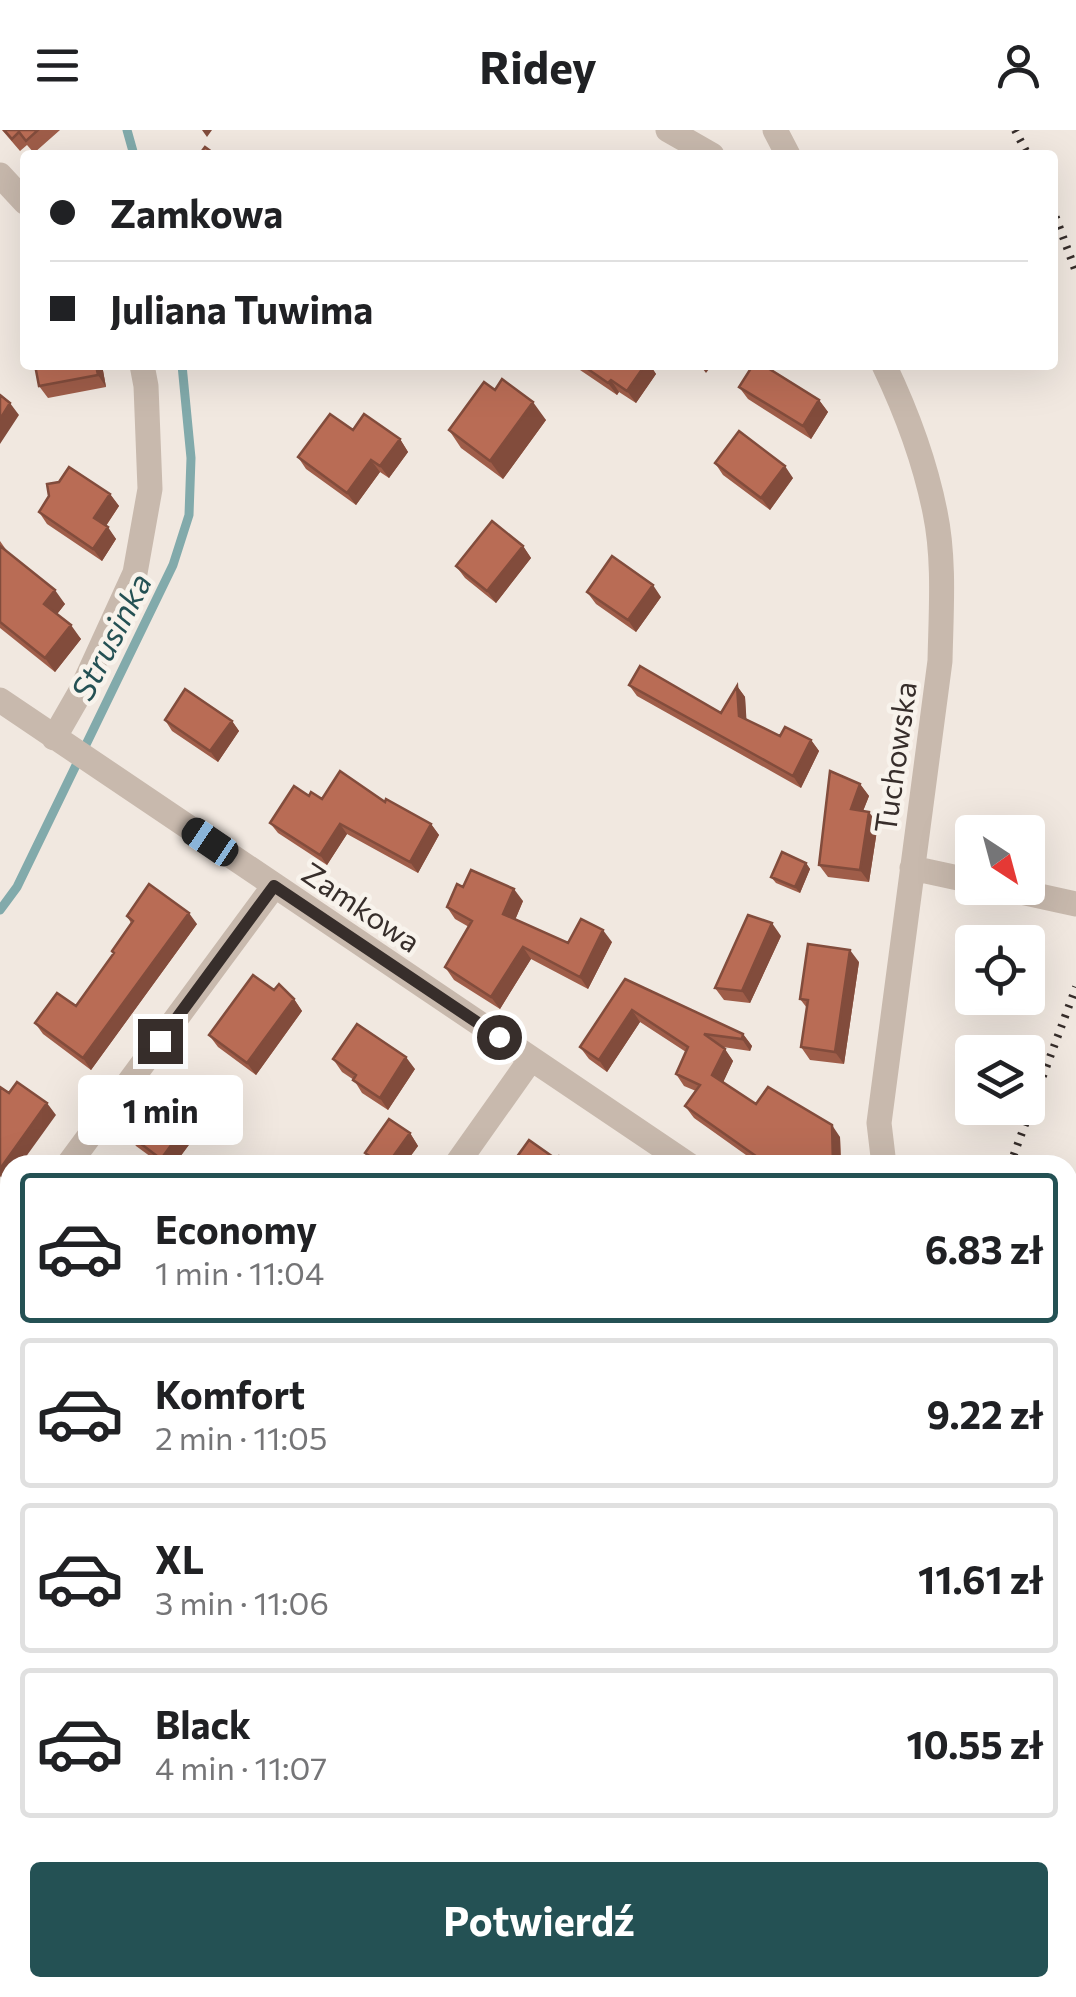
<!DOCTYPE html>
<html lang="pl">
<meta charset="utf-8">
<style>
body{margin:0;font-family:Commissioner,sans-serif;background:#f2f2f2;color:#202124;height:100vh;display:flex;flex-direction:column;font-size:38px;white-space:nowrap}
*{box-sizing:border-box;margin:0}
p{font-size:32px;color:#757577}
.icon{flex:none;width:55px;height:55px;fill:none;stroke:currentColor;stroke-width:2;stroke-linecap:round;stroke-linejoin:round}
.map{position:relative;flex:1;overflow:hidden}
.sheet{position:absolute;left:0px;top:1025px;width:1078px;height:842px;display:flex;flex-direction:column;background:#fff;border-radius:30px 30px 0 0;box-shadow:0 10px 40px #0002}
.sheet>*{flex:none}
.top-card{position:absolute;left:20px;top:20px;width:1038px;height:220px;border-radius:10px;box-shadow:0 10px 40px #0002;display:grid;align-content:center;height:220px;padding:0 30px;background:#fff}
.needle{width:65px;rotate:144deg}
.buttons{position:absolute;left:955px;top:685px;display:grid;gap:20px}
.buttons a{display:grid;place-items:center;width:90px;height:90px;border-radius:10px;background:#fff;box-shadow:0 10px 40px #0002;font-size:50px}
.end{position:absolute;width:45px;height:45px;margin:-22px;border:12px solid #372e2b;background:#fff;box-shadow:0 0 0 5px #fff}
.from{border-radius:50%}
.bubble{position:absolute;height:70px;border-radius:10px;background:#fff;box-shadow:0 10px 40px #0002;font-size:32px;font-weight:700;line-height:70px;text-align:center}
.car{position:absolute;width:30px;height:60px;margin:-30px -15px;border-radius:12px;box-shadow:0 0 8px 2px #0007;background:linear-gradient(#222 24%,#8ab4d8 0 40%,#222 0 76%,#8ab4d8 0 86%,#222 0)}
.top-card b{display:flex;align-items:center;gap:35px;height:95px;font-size:38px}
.top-card b+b{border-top:2px solid #e0e0e0}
.top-card i{width:25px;height:25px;background:#202124}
ul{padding:18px 0 0;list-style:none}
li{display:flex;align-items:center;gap:30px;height:150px;margin:0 20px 15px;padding:0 10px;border:5px solid #e0e0e0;border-radius:10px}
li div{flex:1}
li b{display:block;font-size:38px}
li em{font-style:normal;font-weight:700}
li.current{border-color:#245154}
li>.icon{width:90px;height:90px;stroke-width:1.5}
.cta{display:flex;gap:20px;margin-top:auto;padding:20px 30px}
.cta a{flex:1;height:115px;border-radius:10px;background:#245154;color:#fff;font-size:40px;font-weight:700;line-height:115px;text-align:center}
header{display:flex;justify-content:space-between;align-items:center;height:130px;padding:0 30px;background:#fff;font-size:45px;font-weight:700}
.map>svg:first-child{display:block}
.green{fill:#b5bea1}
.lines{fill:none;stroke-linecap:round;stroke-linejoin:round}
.stream{stroke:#82aaab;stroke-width:9}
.minor{stroke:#c8b9ad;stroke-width:25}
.rail{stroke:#372e2b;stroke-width:8;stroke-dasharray:2.5 8;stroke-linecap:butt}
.wall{fill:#9f5d49}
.shaded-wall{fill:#824c3c}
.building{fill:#b96c55;stroke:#824c3c;stroke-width:2.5}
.route{stroke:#372e2b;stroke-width:12}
.labels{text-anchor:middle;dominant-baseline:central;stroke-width:9;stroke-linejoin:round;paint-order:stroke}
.street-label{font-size:30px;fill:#372e2b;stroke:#f8f3ec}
.water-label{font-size:32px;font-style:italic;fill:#245154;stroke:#f8f3ec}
</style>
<header><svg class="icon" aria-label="menu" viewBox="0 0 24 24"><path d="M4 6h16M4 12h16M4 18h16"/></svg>Ridey<svg class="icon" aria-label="person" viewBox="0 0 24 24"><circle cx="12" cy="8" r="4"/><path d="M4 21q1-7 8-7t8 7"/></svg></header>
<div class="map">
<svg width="1076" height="1867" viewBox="0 0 1076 1867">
<rect width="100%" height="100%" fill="#f1e8e0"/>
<path class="green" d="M1076,1551V1842L1068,1835V1559Z
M536,1858H687L677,1867H524Z"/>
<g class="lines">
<path class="stream" d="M127,0L134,25
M0,780L17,757L173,435L189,385L191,328L182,235"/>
<path class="minor" d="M668,0L712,25
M775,0L788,25
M0,45L25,72
M884,235C906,281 925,332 935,382C945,430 941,482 940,531L879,993L884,1035
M0,570L689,1035
M54,608L81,561L135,443L150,359L146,256L142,235
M912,738L972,751
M1003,758L1076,774
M68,1035L274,756
M456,1035L531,929
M0,1127L10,1114
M0,1165L10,1172
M1068,1285L1076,1294
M1068,1530L1076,1522
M1068,1599L1076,1607
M0,1694L10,1701
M1050,1858L1060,1867
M701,1867L711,1858"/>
<path class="rail" d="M1015,0L1028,25
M1052,77L1076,142
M1010,1035L1076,857
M1068,1419L1076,1414
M1068,1443L1076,1437
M427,1867L438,1858
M467,1867L478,1858
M498,1867L510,1858"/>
</g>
<path class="wall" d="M2,0H60L34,23L27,15L20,21Z
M102,235L106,257L48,268L39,256Z
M576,235H650L656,244L636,273L619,262L617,265L580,240Z
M739,257L819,270L828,282L811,309L748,269Z
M495,260L546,290L503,349L461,318L449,300Z
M353,300L400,309L408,322L389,348L380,342L356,375L306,339L298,327Z
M715,333L793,348L770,380L723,345Z
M110,364L119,376L106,396L116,409L102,431L47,394L39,382Z
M0,411L7,421L65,474L57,484L81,509L55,542L0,498Z
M523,416L531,428L496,473L465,448L456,436Z
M587,462L661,467L636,502L596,474Z
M629,555L721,583L737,556L745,567L746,589L780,606L811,610L819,621L801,658L637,566Z
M165,590L232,591L239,601L218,632L172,601Z
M860,654L869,666L863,681L878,694L869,752L828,747L819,735Z
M309,666L322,669L385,672L431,694L439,705L418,743L347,704L327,735L278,703L270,693Z
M806,733L810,739L800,763L776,753L771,747Z
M463,757L523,771L515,790L568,813L612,812L588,859L531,829L500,879L454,850L445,837L469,797L455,789L447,777Z
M127,786L197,794L91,940L43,904L35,893L76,876L114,824L112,821L131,793Z
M781,806L750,873L724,870L715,858Z
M859,832L844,934L810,930L801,917L807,878L800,869Z
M625,849L743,904L752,916L750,921L723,917L733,931L723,952L756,974L840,1007L841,1035H760L694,988L685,976L696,961L684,956L676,944L686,922L640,892L607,942L589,929L580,917Z
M274,860L294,869L302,881L256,945L218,917L209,905Z
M333,929L415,939L388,980L362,963L354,950L342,942Z
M211,985L174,1035H162L136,1016L128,1004Z
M410,1003L418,1016L404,1035H374L365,1023Z
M813,1858H883L890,1867H820Z"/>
<path class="shaded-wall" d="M202,0H212L207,7Z
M96,235H102L106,257L98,245Z
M645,235H650L656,244L636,273L627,261Z
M700,235H712L706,243Z
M611,250L619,262L617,265L608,253Z
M819,270L828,282L811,309L803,296Z
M533,272L546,290L503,349L490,331Z
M10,273L19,285L0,314V289Z
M400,309L408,322L389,348L380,336Z
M371,330L380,342L356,375L347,363Z
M785,336L793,348L770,380L761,368Z
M110,364L119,376L103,400L94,388Z
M108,397L116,409L102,431L93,419Z
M523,416L531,428L496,473L487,461Z
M653,455L661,467L636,502L628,490Z
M55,460L65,474L54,488L44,474Z
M71,495L81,509L55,542L45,528Z
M737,556L745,567L747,597L739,586Z
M232,591L239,601L218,632L210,621Z
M811,610L819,621L801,658L793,646Z
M860,654L869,666L859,691L851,679Z
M869,682L878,694L869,752L860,740Z
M340,694L347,704L327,735L320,725Z
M431,694L439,705L418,743L410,732Z
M806,733L810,739L800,763L795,757Z
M514,759L523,771L512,797L503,784Z
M189,783L197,794L91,940L83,928Z
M772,793L781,806L750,873L742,861Z
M603,800L612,812L588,859L580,847Z
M523,817L531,829L500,879L491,867Z
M850,820L859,832L844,934L835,922Z
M294,869L302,881L256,945L247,933Z
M632,880L640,892L607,942L599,930Z
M743,904L752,916L750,921L742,909Z
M725,919L733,931L721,957L712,945Z
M406,927L415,939L388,980L380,968Z
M47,973L56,985L20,1035H10V1049L6,1054L0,1046V1039Z
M202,973L211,985L174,1035H166L161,1029Z
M832,995L840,1007L841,1035H833Z
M410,1003L418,1016L404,1035H387Z
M1076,1119V1164L1068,1176V1131Z
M10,1269V1288L3,1278Z
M8,1591L10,1594V1612L0,1626V1602Z
M2,1756L10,1769L0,1783V1759Z"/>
<path class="building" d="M4,0H38L26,11L19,2L12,9Z
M205,17L216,25H199Z
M35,235H96L98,245L39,256Z
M582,235H645L627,261L611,250L608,253Z
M753,235H763L819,270L803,296L739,257Z
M502,249L533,272L490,331L449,300L484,252L495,260Z
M0,265L10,273L0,289Z
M330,284L353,300L364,284L400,309L380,336L371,330L347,363L298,327Z
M739,301L785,336L761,368L715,333Z
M69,337L110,364L94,388L108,397L93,419L39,382L49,366L47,354L59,352Z
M492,391L523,416L487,461L456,436Z
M0,416L55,460L44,474L71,495L45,528L0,492Z
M612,426L653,455L628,490L587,462Z
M640,536L721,583L737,556L739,586L780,606L785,597L811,610L793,646L629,555Z
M185,559L232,591L210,621L165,590Z
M340,641L385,672L386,669L431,694L410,732L340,694L320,725L270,693L294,656L309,666L311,662L322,669Z
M830,641L860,654L851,679L869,682L860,740L819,735Z
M782,722L806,733L795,757L771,747Z
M471,740L514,759L503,784L568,813L581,789L603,800L580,847L523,817L491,867L445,837L472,791L447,777L457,754L463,757Z
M149,754L189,783L83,928L35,893L57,863L76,876L114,823L112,821L133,791L127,786Z
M748,785L772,793L742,861L715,858Z
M808,814L850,820L835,922L801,917L808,870L800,869Z
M253,845L274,860L279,854L294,869L247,933L209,905Z
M625,849L743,904L742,909L704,904L725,919L712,945L756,974L768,957L832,995L833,1035H760L763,1031L685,976L700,955L676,944L688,917L632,880L599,930L580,917Z
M357,894L406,927L380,968L353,950L356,945L333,929Z
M169,948L202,973L161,1029L128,1004Z
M17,952L47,973L0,1039V957L9,963Z
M389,989L410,1003L387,1035H383L365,1023Z
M529,1010L556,1029L559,1026L572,1035H511Z
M1068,1093L1076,1098V1119L1068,1131Z
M0,1228L10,1236V1269L3,1278L0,1276Z
M0,1585L8,1591L0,1602Z
M814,1858H883L872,1867H825Z"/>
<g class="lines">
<path class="route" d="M160,911L274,756L499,907"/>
</g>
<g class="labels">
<g class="street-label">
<text transform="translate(894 627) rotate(-82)">Tuchowska</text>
<text transform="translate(362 776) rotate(34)">Zamkowa</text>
</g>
<g class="water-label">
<text transform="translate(110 506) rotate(-63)">Strusinka</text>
</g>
</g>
</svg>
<div class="buttons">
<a><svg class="needle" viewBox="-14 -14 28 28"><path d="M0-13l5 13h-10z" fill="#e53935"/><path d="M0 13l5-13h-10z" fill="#757577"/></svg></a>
<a><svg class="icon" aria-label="locate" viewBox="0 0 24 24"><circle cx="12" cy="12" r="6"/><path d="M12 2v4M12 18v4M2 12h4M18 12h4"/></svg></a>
<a><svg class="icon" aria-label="layers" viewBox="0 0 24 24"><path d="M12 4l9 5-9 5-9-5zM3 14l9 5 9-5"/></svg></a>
</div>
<i class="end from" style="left:499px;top:907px"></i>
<i class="end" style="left:160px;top:911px"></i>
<div class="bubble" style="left:78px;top:945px;width:165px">1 min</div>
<i class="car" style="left:210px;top:712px;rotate:304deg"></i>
<div class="top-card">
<b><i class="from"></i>Zamkowa</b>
<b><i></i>Juliana Tuwima</b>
</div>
<section class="sheet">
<ul>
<li class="current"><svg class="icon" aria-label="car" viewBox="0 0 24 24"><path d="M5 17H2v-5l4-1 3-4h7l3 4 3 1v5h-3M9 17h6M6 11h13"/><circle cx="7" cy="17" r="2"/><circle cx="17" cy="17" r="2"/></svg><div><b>Economy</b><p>1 min · 11:04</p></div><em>6.83 zł</em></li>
<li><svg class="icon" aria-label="car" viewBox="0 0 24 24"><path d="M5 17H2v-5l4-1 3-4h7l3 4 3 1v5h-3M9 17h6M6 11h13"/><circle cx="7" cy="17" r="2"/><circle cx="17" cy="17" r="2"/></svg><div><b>Komfort</b><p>2 min · 11:05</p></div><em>9.22 zł</em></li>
<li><svg class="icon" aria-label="car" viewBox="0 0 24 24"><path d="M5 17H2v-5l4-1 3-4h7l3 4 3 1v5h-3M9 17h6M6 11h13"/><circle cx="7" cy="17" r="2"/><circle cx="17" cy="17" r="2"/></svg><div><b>XL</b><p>3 min · 11:06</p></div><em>11.61 zł</em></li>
<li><svg class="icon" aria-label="car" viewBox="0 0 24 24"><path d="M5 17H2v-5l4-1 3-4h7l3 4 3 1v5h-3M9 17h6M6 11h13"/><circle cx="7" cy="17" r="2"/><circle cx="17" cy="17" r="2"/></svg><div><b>Black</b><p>4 min · 11:07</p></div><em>10.55 zł</em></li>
</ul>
<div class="cta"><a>Potwierdź</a></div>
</section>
</div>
